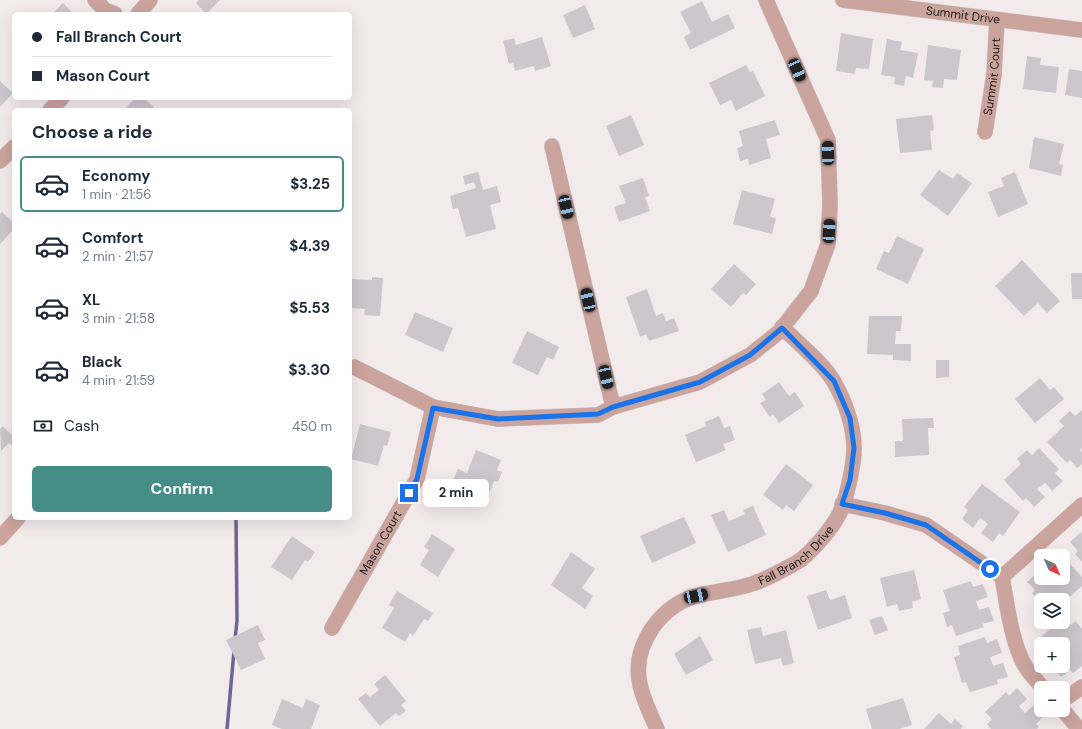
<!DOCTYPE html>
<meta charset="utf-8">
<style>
body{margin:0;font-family:"DM Sans",sans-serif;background:#f2f2f3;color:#1f2937;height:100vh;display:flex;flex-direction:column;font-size:15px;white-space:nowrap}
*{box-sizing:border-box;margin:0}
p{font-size:13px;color:#747a83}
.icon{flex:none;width:22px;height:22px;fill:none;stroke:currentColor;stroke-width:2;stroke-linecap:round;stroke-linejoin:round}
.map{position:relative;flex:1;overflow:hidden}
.panel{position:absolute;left:12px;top:108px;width:340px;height:412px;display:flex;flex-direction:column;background:#fff;border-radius:6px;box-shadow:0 4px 16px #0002}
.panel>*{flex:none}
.guide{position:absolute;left:12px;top:12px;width:340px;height:88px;border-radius:6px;box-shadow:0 4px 16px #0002;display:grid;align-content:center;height:88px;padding:0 20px;background:#fff}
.needle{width:26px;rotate:135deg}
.buttons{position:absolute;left:1034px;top:549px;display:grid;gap:8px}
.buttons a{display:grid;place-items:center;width:36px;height:36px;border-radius:6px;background:#fff;box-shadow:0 4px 16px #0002;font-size:20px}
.end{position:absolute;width:18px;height:18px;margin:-9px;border:5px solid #1a73e8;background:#fff;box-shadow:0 0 0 2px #fff}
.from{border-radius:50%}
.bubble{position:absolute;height:28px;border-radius:6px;background:#fff;box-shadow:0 4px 16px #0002;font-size:13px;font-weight:700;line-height:28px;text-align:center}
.car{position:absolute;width:12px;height:24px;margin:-12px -6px;border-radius:5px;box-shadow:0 0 3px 1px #0007;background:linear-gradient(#222 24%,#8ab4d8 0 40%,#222 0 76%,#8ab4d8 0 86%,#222 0)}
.guide b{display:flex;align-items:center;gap:14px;height:38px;font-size:15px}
.guide b+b{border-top:1px solid #e0e1e3}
.guide i{width:10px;height:10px;background:#1f2937}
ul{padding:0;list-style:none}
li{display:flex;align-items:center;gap:12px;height:56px;margin:0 8px 6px;padding:0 12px;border:2px solid transparent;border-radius:6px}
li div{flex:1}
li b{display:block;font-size:15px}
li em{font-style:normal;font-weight:700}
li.on{border-color:#478d87}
li>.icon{width:36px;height:36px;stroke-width:1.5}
h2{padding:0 20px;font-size:18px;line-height:48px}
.pay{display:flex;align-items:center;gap:10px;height:44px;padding:0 20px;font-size:15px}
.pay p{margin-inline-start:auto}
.cta{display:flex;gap:8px;margin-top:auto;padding:8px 20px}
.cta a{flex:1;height:46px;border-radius:6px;background:#478d87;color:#fff;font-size:16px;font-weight:700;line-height:46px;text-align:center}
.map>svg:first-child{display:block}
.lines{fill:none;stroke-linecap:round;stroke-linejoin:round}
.stream{stroke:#6c6597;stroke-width:3.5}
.building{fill:#ccc7cd}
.minor-casing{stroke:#ccc4c6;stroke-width:16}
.minor{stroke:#cba49d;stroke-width:15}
.route{stroke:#1a73e8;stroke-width:5}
.labels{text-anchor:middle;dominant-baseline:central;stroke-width:3;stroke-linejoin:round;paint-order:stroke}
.street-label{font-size:12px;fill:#1c191a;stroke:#f3eaec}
</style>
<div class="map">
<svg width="1082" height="729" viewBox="0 0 1082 729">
<rect width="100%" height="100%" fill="#f3eaec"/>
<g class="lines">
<path class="stream" d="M235,639L237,621L236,518
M227,729L234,651"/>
</g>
<path class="building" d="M199,0H220L206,14L196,3Z
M702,1L712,22L728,14L735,28L690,50L684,37L691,33L680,12Z
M63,3L74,14H52Z
M585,5L595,29L573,38L563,15Z
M841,33L873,39L869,69L856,68L855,74L836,71Z
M542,37L551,66L535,71L534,66L515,71L513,63L509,64L503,41L514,38L516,45Z
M887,39L902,42L900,50L918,53L913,78L906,76L904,86L894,84L895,77L881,75Z
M928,45L961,50L957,80L944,79L943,88L932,87L933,81L924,80Z
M1027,56L1041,58L1040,65L1059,67L1056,93L1023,89Z
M746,65L750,72L753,71L765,96L736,111L731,100L720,105L709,83Z
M1069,69L1082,71V98L1065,95Z
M0,81L13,93L0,107Z
M135,98H144L154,107L152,110H124Z
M631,115L644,145L619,156L606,126Z
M932,115L934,130L930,131L932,150L900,153L896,119Z
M775,120L780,135L766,139L771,158L749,165L748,159L740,161L737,148L743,146L739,131Z
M1034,137L1064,144L1059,164L1063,165L1061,176L1029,168Z
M939,170L953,179L957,173L972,183L948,216L920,195Z
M478,172L483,190L497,186L501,202L490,205L496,229L466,237L458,208L453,209L450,196L476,188L474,182L465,185L463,176Z
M1015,172L1028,204L998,217L988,192L1004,186L1001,178Z
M643,178L649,196L645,197L650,211L619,222L614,207L626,203L619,186Z
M742,190L775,199L770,217L776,218L772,234L733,224Z
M2,212L14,223V229L0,244V214Z
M897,236L924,249L908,284L876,269L884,251L889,253Z
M1022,260L1060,301L1047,313L1038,303L1024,316L995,286Z
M734,264L756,284L746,295L743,293L731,307L711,289Z
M1071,273H1082V299H1072Z
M372,277L383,278L380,316L364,315L365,309L350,308V279L372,280Z
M647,289L656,316L663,313L666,321L674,318L679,331L649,341L646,334L640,337L626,297Z
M415,312L453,328L443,352L405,335Z
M869,316H902L901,331H896L895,344H911V361L893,360V355L867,354Z
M527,331L559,347L553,360L547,357L538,375L512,363Z
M936,360H949V377L936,378Z
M1040,378L1050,390L1054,387L1064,399L1035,423L1015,399Z
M779,382L789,396L795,392L804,406L779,423L773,414L770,417L760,403L766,400L762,394Z
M1082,410V448L1080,450L1082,452V464L1077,468L1070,460L1067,463L1047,442L1064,426L1059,421L1070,411L1075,416Z
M719,416L724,428L730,426L735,440L723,444L726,450L696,462L685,435L706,426L705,422Z
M933,418L934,428H928L929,455L895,457V441H903L902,419Z
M360,424L391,432L387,446L384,445L378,466L351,459Z
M3,426L14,437V443L12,445L9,443L1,451L0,429Z
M1039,448L1059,469L1055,473L1063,481L1052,491L1045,483L1037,489L1045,497L1034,507L1026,498L1023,501L1004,480L1021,464L1017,459L1027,450L1032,455Z
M476,450L501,460L497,470L502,472L498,482L494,481L488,496L452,482L458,469L467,473Z
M786,464L813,485L794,511L786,505L783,510L763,495Z
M982,484L1020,512L1003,536L999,533L993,542L981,533L988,524L980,518L973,528L962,519L968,510L964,507Z
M753,506L766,535L728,552L711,515L724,510L729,521L745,514L743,510Z
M684,517L696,543L652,563L640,536Z
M1081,532L1082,534V562L1075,554L1078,551L1070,542Z
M432,534L455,549L438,577L420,565L429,550L424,547Z
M292,536L315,552L308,562L305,560L292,580L271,567Z
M571,552L595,569L582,588L593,596L585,609L551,585Z
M1067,561L1082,577V586L1063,603V600H1041V604L1032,593L1035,590L1027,582L1038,572L1041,578L1045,580L1047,578H1063V564Z
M914,570L921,599L912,602L913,608L899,611L897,604L887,607L880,578Z
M971,581L973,587L983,584L988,597L976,601L979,610L989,607L994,621L982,624L984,627L956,636L952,625L947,627L943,613L950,611L943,590Z
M826,590L830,600L845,595L852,618L818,630L807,596Z
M397,591L433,613L428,621L424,619L413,636L410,633L405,642L382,628L394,608L389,605Z
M882,616L888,630L875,635L869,620Z
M1065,617L1071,625L1076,621L1082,629V666L1073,673L1070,670L1061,677L1053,666H1063V644H1041V651L1037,646L1045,640L1042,636L1059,622H1063Z
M258,625L265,640L258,643L265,659L241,670L226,640Z
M761,627L763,636L786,630L794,663L783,666L781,658L755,664L747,630Z
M700,636L713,660L686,675L674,654Z
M985,637L987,643L997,639L1002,653L990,657L993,666L1003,663L1008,677L997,680L998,684L970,692L966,682L962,683L954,657L960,655L958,646Z
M385,675L406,701L401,705L406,711L399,716L396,713L380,726L358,699L366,693L370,697L379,690L374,684Z
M1017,688L1027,699L1019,706L1025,713L1033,706L1043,717L1036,724L1039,727L1037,729H991L987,724L992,719L985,712L1006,692L1009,696Z
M903,698L912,725L899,729H872L866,709Z
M282,699L303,708L306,699L320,705L311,729H282L272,725Z
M939,713L951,724L955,719L963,726L961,729H924Z"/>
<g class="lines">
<defs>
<g id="minor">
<path d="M95,0L105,10L115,14"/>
<path id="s1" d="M843,0L1082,30"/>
<path d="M138,14L150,0"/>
<path d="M50,110L62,98"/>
<path id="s2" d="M985,132L994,74L997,20"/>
<path d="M552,146L613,407"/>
<path d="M0,161L14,147"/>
<path d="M354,367L433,407L498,419L598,415L613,407L700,382L750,355L779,332L811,291L828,244L830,205L828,140L766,0"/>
<path d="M842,504L885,513L926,525L1002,577"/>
<path d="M0,538L18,518"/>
<path id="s3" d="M332,628L417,479L433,407"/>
<path d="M1043,688C1038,682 1032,676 1027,669C1012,647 1007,604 1002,577L1082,505"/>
<path d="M1063,700L1082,687"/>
<path d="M1063,710L1079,729"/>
<path id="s4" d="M657,729C640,691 627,665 653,627C664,612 678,601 696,596C715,591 734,590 752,584C767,579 783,570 796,563C809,555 829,532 837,518C846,504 854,465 854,448C854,426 845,401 834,382C825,365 797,342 782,327"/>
</g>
</defs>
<use href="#minor" class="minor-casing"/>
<use href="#minor" class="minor"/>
</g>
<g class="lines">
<path class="route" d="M409,493L417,479L433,408L498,419L598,414L613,407L700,382L750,355L782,328L834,381L850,418L854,448L850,480L842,504L885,513L926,525L990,569"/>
</g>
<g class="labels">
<g class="street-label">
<text stroke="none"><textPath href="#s1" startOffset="121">Summit Drive</textPath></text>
<text stroke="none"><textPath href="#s2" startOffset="56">Summit Court</textPath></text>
<text stroke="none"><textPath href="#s3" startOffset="98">Mason Court</textPath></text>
<text stroke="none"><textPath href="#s4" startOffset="273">Fall Branch Drive</textPath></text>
</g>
</g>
</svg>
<div class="buttons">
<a><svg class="needle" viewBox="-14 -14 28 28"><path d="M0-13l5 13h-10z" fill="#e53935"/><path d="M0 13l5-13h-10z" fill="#747a83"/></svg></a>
<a><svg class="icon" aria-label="layers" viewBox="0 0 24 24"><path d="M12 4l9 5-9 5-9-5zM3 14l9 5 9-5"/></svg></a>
<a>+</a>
<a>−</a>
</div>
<i class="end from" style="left:990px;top:569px"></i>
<i class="end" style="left:409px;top:493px"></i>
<div class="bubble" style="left:423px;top:479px;width:66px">2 min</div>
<i class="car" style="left:797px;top:70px;rotate:156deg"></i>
<i class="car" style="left:828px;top:153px;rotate:358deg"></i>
<i class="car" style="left:566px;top:207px;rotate:167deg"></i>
<i class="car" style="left:829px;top:231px;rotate:3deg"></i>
<i class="car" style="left:588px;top:300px;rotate:347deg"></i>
<i class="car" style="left:606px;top:377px;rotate:167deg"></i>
<i class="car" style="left:696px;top:596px;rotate:78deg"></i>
<div class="guide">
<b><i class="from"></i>Fall Branch Court</b>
<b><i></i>Mason Court</b>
</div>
<section class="panel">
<h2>Choose a ride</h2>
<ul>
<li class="on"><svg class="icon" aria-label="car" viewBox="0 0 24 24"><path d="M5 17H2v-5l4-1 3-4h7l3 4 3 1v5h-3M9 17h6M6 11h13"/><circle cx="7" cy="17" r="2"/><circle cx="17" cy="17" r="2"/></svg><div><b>Economy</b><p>1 min · 21:56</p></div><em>$3.25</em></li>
<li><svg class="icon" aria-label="car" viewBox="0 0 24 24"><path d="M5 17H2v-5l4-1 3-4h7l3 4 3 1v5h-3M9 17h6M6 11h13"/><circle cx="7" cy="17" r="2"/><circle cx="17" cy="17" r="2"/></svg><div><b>Comfort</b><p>2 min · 21:57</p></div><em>$4.39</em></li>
<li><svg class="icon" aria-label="car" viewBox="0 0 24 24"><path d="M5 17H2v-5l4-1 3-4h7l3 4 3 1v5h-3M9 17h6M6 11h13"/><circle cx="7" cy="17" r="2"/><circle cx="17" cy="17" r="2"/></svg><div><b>XL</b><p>3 min · 21:58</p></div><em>$5.53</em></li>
<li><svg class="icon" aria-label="car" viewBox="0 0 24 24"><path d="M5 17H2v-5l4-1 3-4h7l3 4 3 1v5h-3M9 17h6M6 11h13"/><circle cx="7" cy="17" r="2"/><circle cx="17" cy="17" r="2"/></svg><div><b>Black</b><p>4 min · 21:59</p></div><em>$3.30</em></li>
</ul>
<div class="pay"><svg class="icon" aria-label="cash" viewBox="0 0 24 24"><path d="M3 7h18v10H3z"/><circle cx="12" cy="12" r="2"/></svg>Cash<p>450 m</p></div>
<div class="cta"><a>Confirm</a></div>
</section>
</div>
